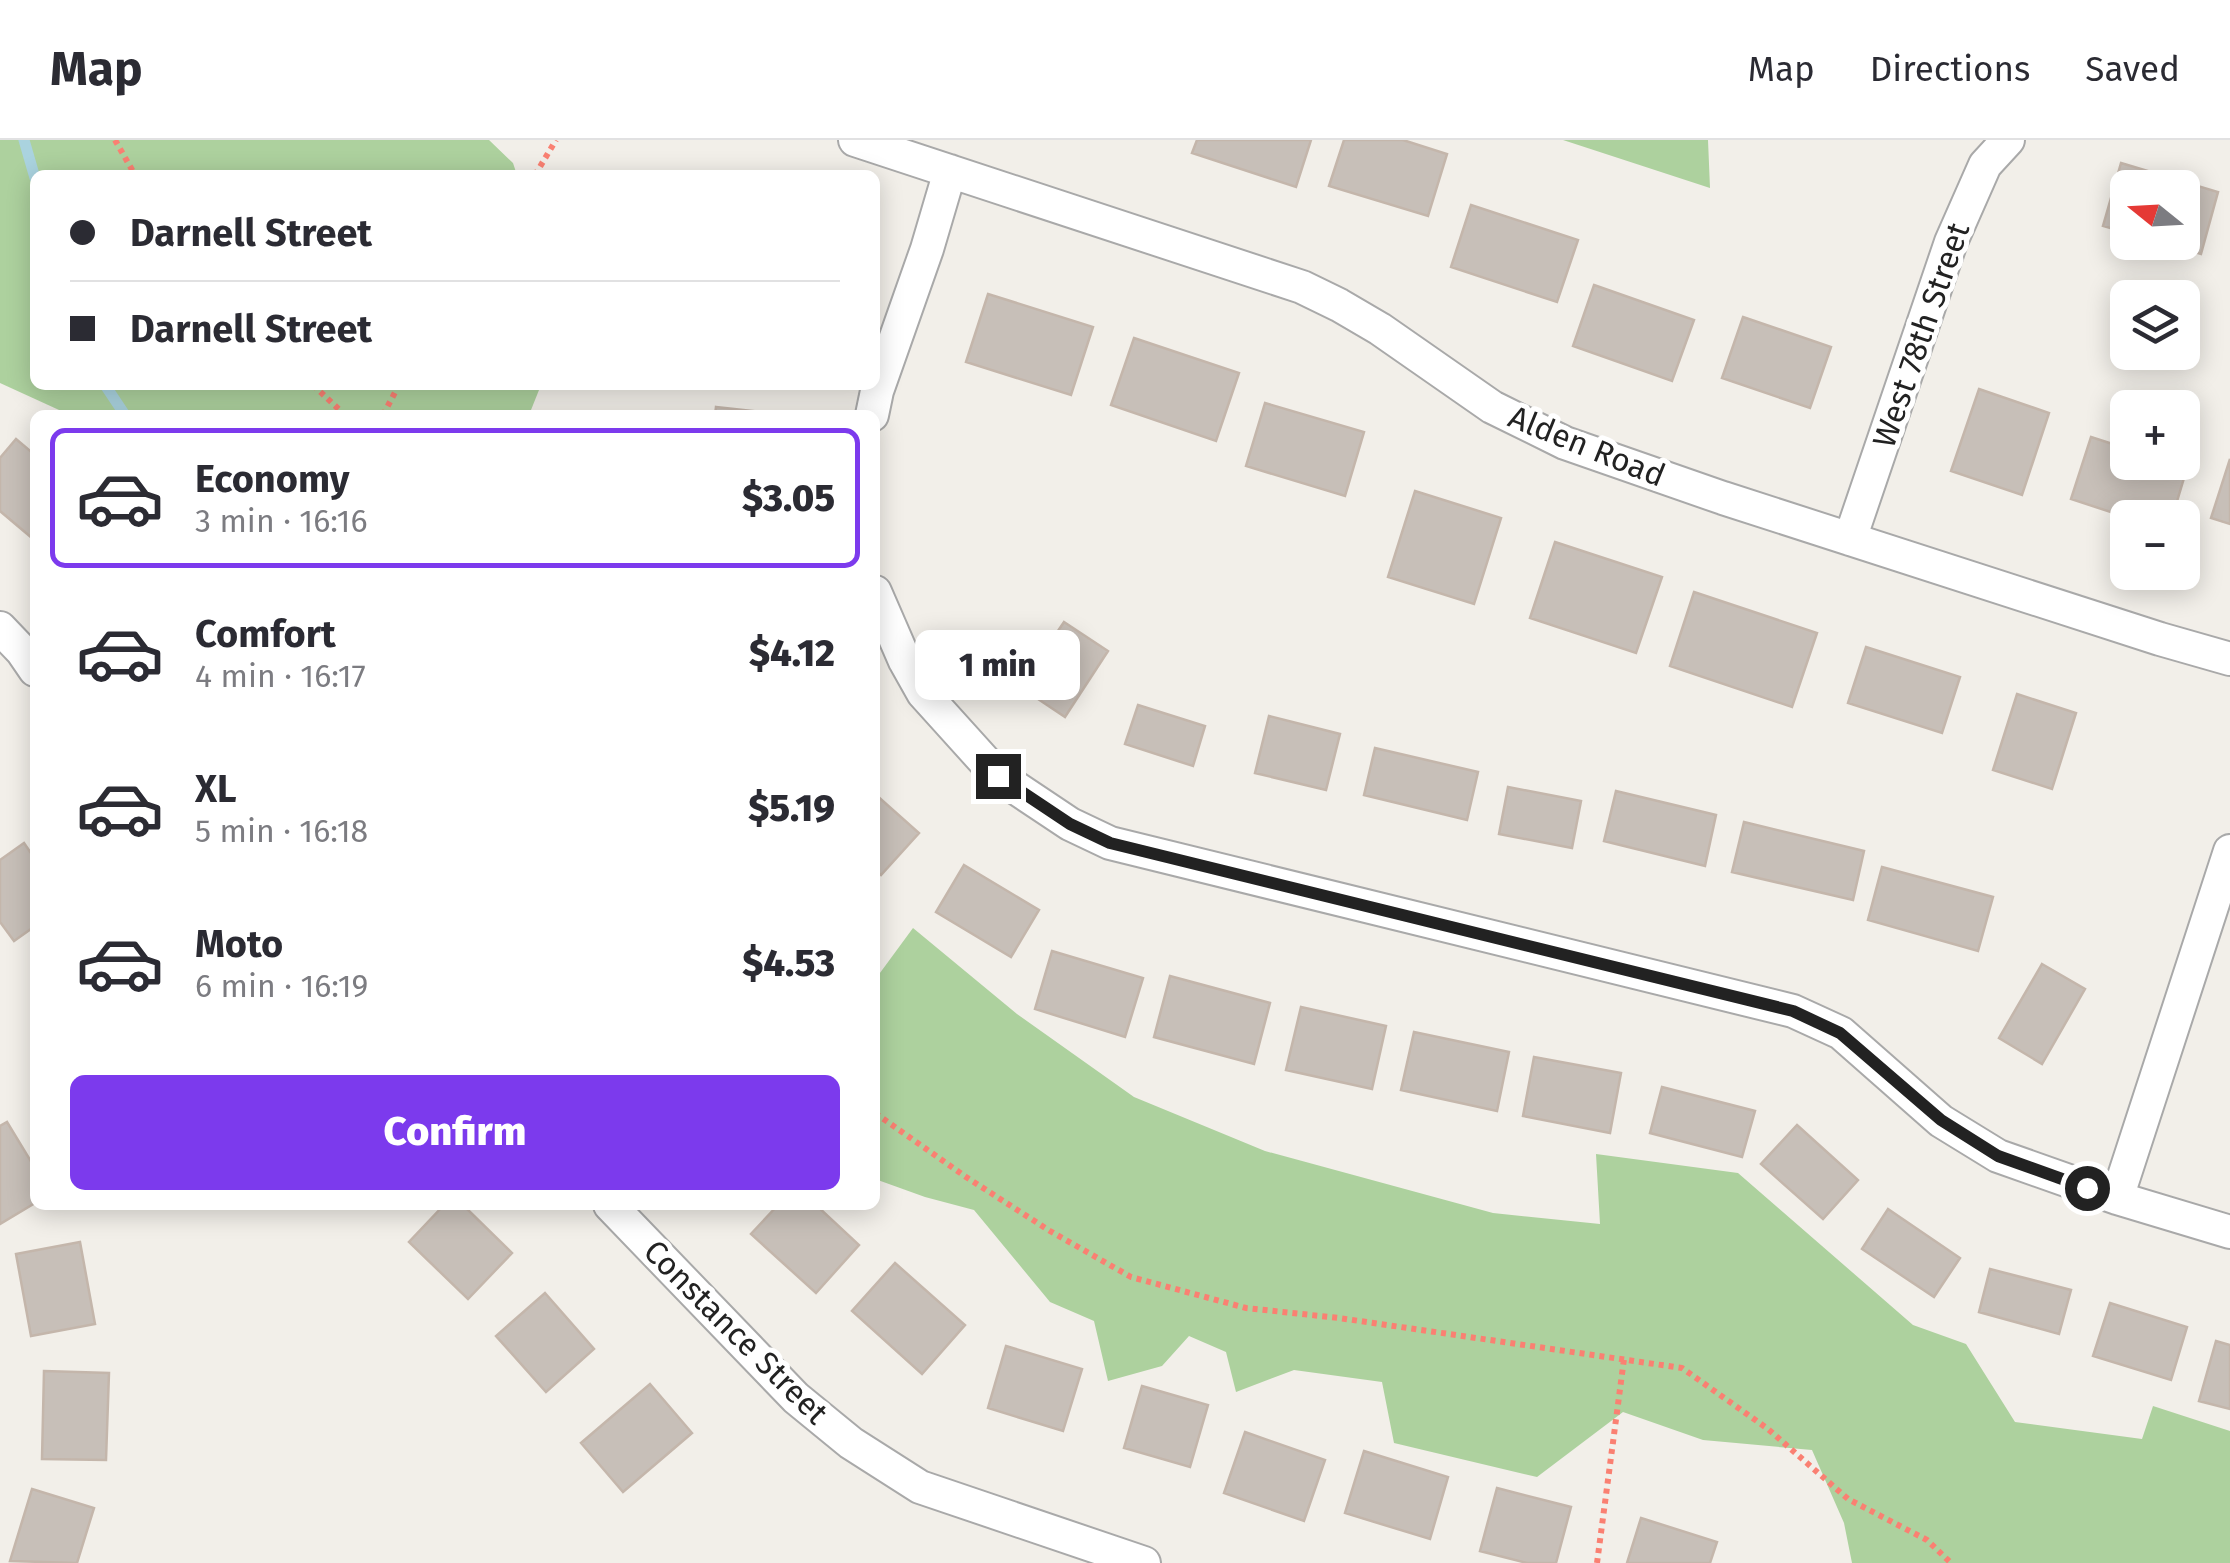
<!DOCTYPE html>
<meta charset="utf-8">
<style>
body{margin:0;font-family:"Fira Sans",sans-serif;background:#f7f7f7;color:#2b2b33;height:100vh;display:flex;flex-direction:column;font-size:38px;white-space:nowrap}
*{box-sizing:border-box;margin:0}
p{font-size:32px;color:#7c7c81}
.icon{flex:none;width:55px;height:55px;fill:none;stroke:currentColor;stroke-width:2;stroke-linecap:round;stroke-linejoin:round}
.map{position:relative;flex:1;overflow:hidden}
.details{position:absolute;left:30px;top:270px;width:850px;height:800px;display:flex;flex-direction:column;background:#fff;border-radius:15px;box-shadow:0 5px 25px #0003}
.details>*{flex:none}
.hud{position:absolute;left:30px;top:30px;width:850px;height:220px;border-radius:15px;box-shadow:0 5px 25px #0003;display:grid;align-content:center;height:220px;padding:0 40px;background:#fff}
.needle{width:65px;rotate:288deg}
.controls{position:absolute;left:2110px;top:30px;display:grid;gap:20px}
.controls a{display:grid;place-items:center;width:90px;height:90px;border-radius:15px;background:#fff;box-shadow:0 5px 25px #0003;font-size:50px}
.end{position:absolute;width:45px;height:45px;margin:-22px;border:12px solid #222;background:#fff;box-shadow:0 0 0 5px #fff}
.from{border-radius:50%}
.bubble{position:absolute;height:70px;border-radius:15px;background:#fff;box-shadow:0 5px 25px #0003;font-size:32px;font-weight:800;line-height:70px;text-align:center}
.hud b{display:flex;align-items:center;gap:35px;height:95px;font-size:38px}
.hud b+b{border-top:2px solid #e1e1e2}
.hud i{width:25px;height:25px;background:#2b2b33}
ul{padding:18px 0 0;list-style:none}
li{display:flex;align-items:center;gap:30px;height:140px;margin:0 20px 15px;padding:0 20px;border:5px solid transparent;border-radius:15px}
li div{flex:1}
li b{display:block;font-size:38px}
li em{font-style:normal;font-weight:800}
li.active{border-color:#7c3aed}
li>.icon{width:90px;height:90px;stroke-width:1.5}
.action{display:flex;gap:20px;margin-top:auto;padding:20px 40px}
.action a{flex:1;height:115px;border-radius:15px;background:#7c3aed;color:#fff;font-size:40px;font-weight:800;line-height:115px;text-align:center}
header{display:flex;align-items:center;gap:60px;box-sizing:border-box;height:140px;padding:0 50px;background:#fff;border-bottom:2px solid #e1e1e2}
header strong{font-size:48px}
nav{display:flex;gap:55px;margin-inline-start:auto;font-size:35px}
.map>svg:first-child{display:block}
.forest{fill:#add19e}
.lines{fill:none;stroke-linecap:round;stroke-linejoin:round}
.stream{stroke:#aad3df;stroke-width:11}
.building{fill:#c7bfb8;stroke:#c4b6ab;stroke-width:2.5}
.street-casing{stroke:#a9a9a9;stroke-width:36}
.path{stroke:#fa8072;stroke-width:6;stroke-dasharray:5 5;stroke-linecap:butt}
.street{stroke:#fff;stroke-width:32}
.route{stroke:#222;stroke-width:12}
.labels{text-anchor:middle;dominant-baseline:central;stroke-width:10;stroke-linejoin:round;paint-order:stroke}
.street-label{font-size:32px;fill:#222;stroke:#fff}
</style>
<header>
<strong>Map</strong>
<nav><a>Map</a><a>Directions</a><a>Saved</a></nav>
</header>
<div class="map">
<svg width="2230" height="1423" viewBox="0 0 2230 1423">
<rect width="100%" height="100%" fill="#f2efe9"/>
<path class="forest" d="M0,0H489L513,23L517,35H35V245H541L529,275H70L0,243Z
M1563,0H1708L1710,48Z
M913,788L1017,874L1134,957L1265,1011L1493,1073L1600,1084L1596,1014L1738,1033L1913,1185L1966,1204L2015,1282L2142,1299L2153,1266L2230,1291V1423H1852L1844,1383L1812,1310L1703,1300L1623,1272L1537,1337L1394,1303L1382,1242L1294,1230L1236,1252L1226,1212L1189,1196L1162,1226L1108,1241L1094,1181L1050,1162L974,1070L925,1057L875,1039L877,837Z"/>
<g class="lines">
<path class="stream" d="M24,0L35,38
M105,245L125,275"/>
</g>
<path class="building" d="M1197,0H1311L1296,47L1192,13Z
M1344,0H1403L1447,14L1428,76L1329,46Z
M2121,23L2218,52L2201,114L2160,102H2182V48H2128V93L2103,86Z
M1471,65L1578,100L1557,162L1451,127Z
M1594,145L1694,180L1672,241L1573,206Z
M988,154L1093,187L1071,255L966,222Z
M1743,177L1831,207L1810,268L1722,238Z
M1134,198L1239,233L1216,301L1111,265Z
M1979,249L2049,273L2022,355L1951,331Z
M1265,263L1364,292L1345,356L1246,326Z
M716,267L770,273V275H715Z
M2091,297L2128,309V322H2170L2187,328L2172,378H2129L2071,359Z
M16,299L35,315V393L32,398L0,371V318Z
M2230,319V384L2211,378Z
M1415,351L1501,378L1474,464L1388,437Z
M1555,402L1662,437L1636,513L1530,478Z
M1694,452L1817,493L1792,567L1670,526Z
M1064,482L1108,511L1065,577L1020,547Z
M1866,507L1960,537L1942,593L1848,563Z
M2017,554L2076,573L2052,649L1993,630Z
M1138,565L1205,586L1193,626L1125,604Z
M1269,576L1340,594L1326,650L1255,633Z
M1375,608L1478,632L1467,680L1364,655Z
M1508,647L1581,661L1572,708L1499,694Z
M1616,651L1716,675L1705,726L1604,701Z
M875,654L919,693L881,735L875,730Z
M1744,682L1864,711L1853,760L1732,732Z
M24,703L35,719V786L14,801L0,782V720Z
M964,725L1039,770L1011,817L936,772Z
M1882,727L1993,757L1978,811L1868,780Z
M1052,811L1143,838L1125,897L1035,869Z
M2042,824L2085,849L2042,924L1999,898Z
M1170,836L1270,863L1254,924L1154,897Z
M1301,867L1386,886L1372,949L1286,930Z
M1414,892L1509,912L1497,971L1401,950Z
M1534,917L1621,933L1610,993L1523,976Z
M1662,947L1755,971L1742,1017L1650,993Z
M7,982L35,1028V1063L0,1084V986Z
M1797,985L1858,1040L1823,1079L1761,1024Z
M444,1065H463L512,1113L468,1159L409,1102Z
M778,1065H816L859,1105L816,1153L751,1094Z
M1888,1069L1960,1118L1934,1157L1862,1109Z
M80,1102L95,1184L31,1196L16,1114Z
M895,1123L965,1185L922,1234L852,1171Z
M1990,1129L2071,1150L2059,1194L1979,1172Z
M545,1153L594,1209L546,1252L496,1196Z
M2110,1163L2187,1187L2171,1240L2093,1216Z
M2216,1201L2230,1205V1269L2199,1261Z
M1006,1206L1082,1229L1063,1291L988,1268Z
M44,1231L109,1233L106,1320L42,1319Z
M650,1244L692,1293L623,1352L581,1303Z
M1142,1246L1208,1265L1190,1327L1124,1308Z
M1245,1292L1325,1320L1304,1381L1224,1353Z
M1364,1311L1448,1337L1430,1399L1345,1373Z
M1497,1348L1571,1367L1556,1423H1527L1480,1411Z
M32,1349L94,1368L77,1423L10,1421Z
M1641,1378L1717,1402L1710,1423H1627Z"/>
<g class="lines">
<defs>
<path id="street" d="M855,0L1302,147L1339,165L1380,189L1492,267L1565,303L1723,358L2160,499L2230,519
M872,275L877,251L927,109L950,31
M1850,399L1951,102L1985,25L2008,0
M875,452L905,521L923,553L998,636L1070,684L1110,703L1793,871L1841,893L1941,981L1998,1016L2117,1058L2230,1092
M0,488L22,511L35,530
M2117,1058L2230,711
M610,1065L796,1258L851,1303L920,1347L1144,1423"/>
</defs>
<use href="#street" class="street-casing"/>
<path class="path" d="M115,0L135,35
M535,35L556,0
M313,245L345,275
M383,275L399,245
M875,973L966,1037L1050,1091L1131,1137L1246,1168L1339,1178L1682,1228L1768,1289L1848,1359L1927,1400L1951,1423
M1597,1423L1624,1219"/>
<use href="#street" class="street"/>
</g>
<g class="lines">
<path class="route" d="M998,636L1070,684L1110,703L1793,871L1840,893L1941,980L1998,1016L2087,1048"/>
</g>
<g class="labels">
<g class="street-label">
<text transform="translate(1921 195) rotate(-71)">West 78th Street</text>
<text transform="translate(1587 306) rotate(22)">Alden Road</text>
<text transform="translate(736 1192) rotate(45)">Constance Street</text>
</g>
</g>
</svg>
<div class="controls">
<a><svg class="needle" viewBox="-14 -14 28 28"><path d="M0-13l5 13h-10z" fill="#e53935"/><path d="M0 13l5-13h-10z" fill="#7c7c81"/></svg></a>
<a><svg class="icon" aria-label="layers" viewBox="0 0 24 24"><path d="M12 4l9 5-9 5-9-5zM3 14l9 5 9-5"/></svg></a>
<a>+</a>
<a>−</a>
</div>
<i class="end from" style="left:2087px;top:1048px"></i>
<i class="end" style="left:998px;top:636px"></i>
<div class="bubble" style="left:915px;top:490px;width:165px">1 min</div>
<div class="hud">
<b><i class="from"></i>Darnell Street</b>
<b><i></i>Darnell Street</b>
</div>
<section class="details">
<ul>
<li class="active"><svg class="icon" aria-label="car" viewBox="0 0 24 24"><path d="M5 17H2v-5l4-1 3-4h7l3 4 3 1v5h-3M9 17h6M6 11h13"/><circle cx="7" cy="17" r="2"/><circle cx="17" cy="17" r="2"/></svg><div><b>Economy</b><p>3 min · 16:16</p></div><em>$3.05</em></li>
<li><svg class="icon" aria-label="car" viewBox="0 0 24 24"><path d="M5 17H2v-5l4-1 3-4h7l3 4 3 1v5h-3M9 17h6M6 11h13"/><circle cx="7" cy="17" r="2"/><circle cx="17" cy="17" r="2"/></svg><div><b>Comfort</b><p>4 min · 16:17</p></div><em>$4.12</em></li>
<li><svg class="icon" aria-label="car" viewBox="0 0 24 24"><path d="M5 17H2v-5l4-1 3-4h7l3 4 3 1v5h-3M9 17h6M6 11h13"/><circle cx="7" cy="17" r="2"/><circle cx="17" cy="17" r="2"/></svg><div><b>XL</b><p>5 min · 16:18</p></div><em>$5.19</em></li>
<li><svg class="icon" aria-label="car" viewBox="0 0 24 24"><path d="M5 17H2v-5l4-1 3-4h7l3 4 3 1v5h-3M9 17h6M6 11h13"/><circle cx="7" cy="17" r="2"/><circle cx="17" cy="17" r="2"/></svg><div><b>Moto</b><p>6 min · 16:19</p></div><em>$4.53</em></li>
</ul>
<div class="action"><a>Confirm</a></div>
</section>
</div>
